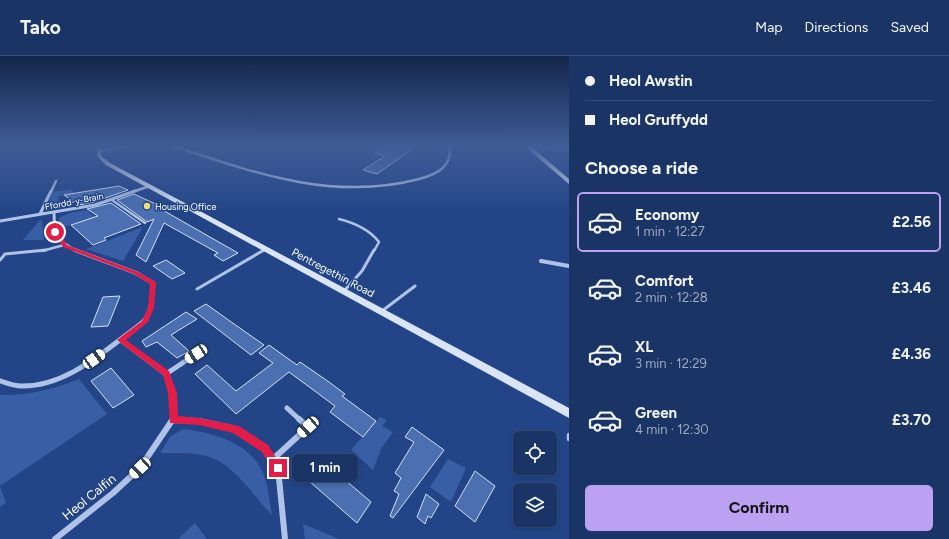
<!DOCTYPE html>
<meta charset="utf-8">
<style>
body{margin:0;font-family:Figtree,sans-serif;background:#273f6f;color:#f1f3f6;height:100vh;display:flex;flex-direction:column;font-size:15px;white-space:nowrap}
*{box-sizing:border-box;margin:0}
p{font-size:13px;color:#9faabf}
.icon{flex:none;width:22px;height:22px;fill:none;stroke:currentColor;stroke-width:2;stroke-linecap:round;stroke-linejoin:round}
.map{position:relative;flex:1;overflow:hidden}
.side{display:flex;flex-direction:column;background:#1a3466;width:380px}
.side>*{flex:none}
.hud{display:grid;align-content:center;height:88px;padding:0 16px;background:#1a3466}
.tools{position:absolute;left:513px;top:375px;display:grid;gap:8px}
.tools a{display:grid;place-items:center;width:44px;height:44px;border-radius:6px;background:#1a3466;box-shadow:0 2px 6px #0003,0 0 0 1px #384f7a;font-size:20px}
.end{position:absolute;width:18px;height:18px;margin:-9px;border:5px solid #e11d48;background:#fff;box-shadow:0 0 0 2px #fff}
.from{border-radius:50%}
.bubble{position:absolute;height:28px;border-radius:6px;background:#1a3466;box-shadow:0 2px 6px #0003,0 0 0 1px #384f7a;font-size:13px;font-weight:700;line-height:28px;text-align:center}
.car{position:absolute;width:12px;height:24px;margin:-12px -6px;border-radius:5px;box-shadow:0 0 3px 1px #0007;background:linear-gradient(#fff 24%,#345 0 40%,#fff 0 76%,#345 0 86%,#fff 0)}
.hud b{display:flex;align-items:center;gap:14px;height:38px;font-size:15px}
.hud b+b{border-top:1px solid #384f7a}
.hud i{width:10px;height:10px;background:#f1f3f6}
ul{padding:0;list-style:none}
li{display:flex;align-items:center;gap:12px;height:60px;margin:0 8px 6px;padding:0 8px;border:2px solid transparent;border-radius:6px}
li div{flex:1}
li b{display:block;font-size:15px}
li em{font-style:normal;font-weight:700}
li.active{border-color:#bca0f2}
li>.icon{width:36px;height:36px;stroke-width:1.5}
h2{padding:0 16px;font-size:18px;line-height:48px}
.primary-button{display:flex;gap:8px;margin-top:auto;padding:8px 16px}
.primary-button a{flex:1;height:46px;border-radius:6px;background:#bca0f2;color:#111;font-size:16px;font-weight:700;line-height:46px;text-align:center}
header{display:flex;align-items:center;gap:24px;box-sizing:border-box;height:56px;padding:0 20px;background:#1a3466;border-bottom:1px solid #384f7a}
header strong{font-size:19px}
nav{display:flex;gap:22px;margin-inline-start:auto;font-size:14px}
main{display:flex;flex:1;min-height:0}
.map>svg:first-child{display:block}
.green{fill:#385ea5}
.building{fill:#4b6fb0;stroke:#d3e0f7}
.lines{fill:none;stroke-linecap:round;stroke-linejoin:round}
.lane-far2{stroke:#afc3e9;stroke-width:2.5}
.lane-far1{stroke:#afc3e9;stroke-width:3}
.lane{stroke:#afc3e9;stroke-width:4.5}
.street-far4{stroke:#afc3e9;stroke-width:2.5}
.street-far3{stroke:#afc3e9;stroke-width:3}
.street-far2{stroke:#afc3e9;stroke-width:4}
.street-far1{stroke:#afc3e9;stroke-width:5}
.street{stroke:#afc3e9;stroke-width:6}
.secondary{fill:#d9e4f8;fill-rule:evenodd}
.route{fill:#e11d48}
.poi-dot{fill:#f4dc72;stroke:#234588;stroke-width:1.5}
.labels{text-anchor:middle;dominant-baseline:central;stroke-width:3;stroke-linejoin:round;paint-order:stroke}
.far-street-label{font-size:9px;fill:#fff;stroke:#234588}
.far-poi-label{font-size:9px;fill:#fff;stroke:#234588;text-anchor:start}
.street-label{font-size:11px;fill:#fff;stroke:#234588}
.near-street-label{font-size:13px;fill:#fff;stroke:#234588}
</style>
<header>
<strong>Tako</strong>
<nav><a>Map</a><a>Directions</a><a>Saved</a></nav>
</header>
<main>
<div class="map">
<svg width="569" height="483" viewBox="0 0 569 483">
<rect width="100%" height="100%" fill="#234588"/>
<path class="green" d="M536,89H569V96L539,95Z
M72,133L73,138L58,140L59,149L70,147V149L54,152L46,150L53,136Z
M86,154L95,161L60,172L59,162L69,157Z
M40,164L42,165L44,184H23Z
M143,171L123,205L86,193Z
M79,323L107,358L0,430L6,447L0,451V339C28,340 53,333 79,323Z
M380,361L387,364L382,370L393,376L381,393L373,414L351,394Z
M183,373C210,376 245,385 260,411C268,424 269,444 272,459C253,440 234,407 206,400C191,396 175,397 160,397L170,381Z
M448,403L466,412L451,446L430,431Z
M195,467L207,483H178Z
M303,468L339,483H305Z"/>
<path class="building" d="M387,89H418L377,118L363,114L385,100L375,97Z
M119,130L128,134L94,146L79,149L64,139Z
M134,138L162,151L159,152L238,197L223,205L214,199L218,197L164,167L146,206L136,199L154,163L147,166L117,144Z
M111,147L141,168L104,182L106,184L93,189L71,169L98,160L87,153Z
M166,204L172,208L185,217L172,223L153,210Z
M120,240L108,270L91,271L103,241Z
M206,248L227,263L264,289L251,299L194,255Z
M186,256L197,263L171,279L189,295L177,302L157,286L146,291L142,285Z
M269,289L297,309L300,306L329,326L345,338L342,340L376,365L363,381L330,356L335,350L289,316L236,358L195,318L207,309L236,335L273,307L259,297Z
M111,312L134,339L113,352L91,325Z
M412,371L444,394L393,462L390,460L399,438L394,435L401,422L395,417L414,386L405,381Z
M317,400L371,446L357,467L301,418Z
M475,415L495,430L475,466L455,450Z
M426,438L439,448L431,462L428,460L425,468L417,461Z"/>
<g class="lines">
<path class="lane-far2" d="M112,144L145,167
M339,163C355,167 369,173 379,186L374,195
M42,195L64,189
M262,195L265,193"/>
<path class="lane-far1" d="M0,204L5,198L46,194
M197,233L264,194
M344,235L362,215L374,194
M382,255L415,230"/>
<path class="lane" d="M569,379V383"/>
<path class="street-far4" d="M170,89C252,116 332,146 419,123C438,118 453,110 449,89
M100,95L129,89
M51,136L56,125
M132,136L150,130"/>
<path class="street-far3" d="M54,156C54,177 57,187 78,195
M40,158L51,135
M0,165L95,149L135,135"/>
<path class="street-far2" d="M75,194L136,217L153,227C152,242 152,260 139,269
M541,205L569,210"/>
<path class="street-far1" d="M121,284L166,318L172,337L173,364
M166,318L196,298
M0,325C7,327 14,330 21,330C67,331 105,294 141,268
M287,352L300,364"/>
<path class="street" d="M173,364L199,365L236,373L265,392L278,412L285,483
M272,404L308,371L299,363
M55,483L113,437L140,412L173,363"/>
<path class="secondary" d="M95,89H99L102,95L101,100L110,107L569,352V362L106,109L97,100L98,95Z
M527,89H531L533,92L569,123V128L529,94Z"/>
</g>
<linearGradient id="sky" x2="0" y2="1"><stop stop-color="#13264b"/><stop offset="0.57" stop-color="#3f5c96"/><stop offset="1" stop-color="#3f5c96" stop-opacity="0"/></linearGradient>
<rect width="569" height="157" fill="url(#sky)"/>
<path class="route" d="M53,174H57L67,189L138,216L156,226L154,252L148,266L126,284L169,315L177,337L178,360L199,362L239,370L268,389L281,409L283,412L281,416L278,417L274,416L262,396L233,377L199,369L170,367L168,337L163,319L117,284L142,265L148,252L150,228L134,218L63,191Z"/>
<circle class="poi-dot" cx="147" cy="150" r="4"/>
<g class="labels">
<g class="far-street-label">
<text transform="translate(74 145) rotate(-11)">Ffordd-y-Brain</text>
</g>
<g class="far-poi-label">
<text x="155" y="150">Housing Office</text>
</g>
<g class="street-label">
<text transform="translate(333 217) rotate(28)">Pentregethin Road</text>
</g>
<g class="near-street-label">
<text transform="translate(89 441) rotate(-39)">Heol Calfin</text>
</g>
</g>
</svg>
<div class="tools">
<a><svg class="icon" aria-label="locate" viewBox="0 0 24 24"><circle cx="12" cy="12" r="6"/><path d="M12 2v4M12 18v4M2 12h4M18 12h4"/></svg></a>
<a><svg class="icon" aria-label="layers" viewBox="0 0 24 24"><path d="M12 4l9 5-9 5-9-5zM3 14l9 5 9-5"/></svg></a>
</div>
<i class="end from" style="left:55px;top:176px"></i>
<i class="end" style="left:278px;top:412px"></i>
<div class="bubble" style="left:292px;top:398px;width:66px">1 min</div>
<i class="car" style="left:196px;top:298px;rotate:237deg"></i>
<i class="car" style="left:94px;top:303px;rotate:55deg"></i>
<i class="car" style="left:308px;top:371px;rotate:228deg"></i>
<i class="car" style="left:140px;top:412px;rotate:227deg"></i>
</div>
<section class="side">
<div class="hud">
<b><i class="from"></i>Heol Awstin</b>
<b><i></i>Heol Gruffydd</b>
</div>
<h2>Choose a ride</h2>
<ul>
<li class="active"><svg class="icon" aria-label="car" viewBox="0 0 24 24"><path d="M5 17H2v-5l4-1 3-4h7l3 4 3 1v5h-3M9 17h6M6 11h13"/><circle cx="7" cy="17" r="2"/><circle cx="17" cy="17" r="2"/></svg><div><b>Economy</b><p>1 min · 12:27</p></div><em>£2.56</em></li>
<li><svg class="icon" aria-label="car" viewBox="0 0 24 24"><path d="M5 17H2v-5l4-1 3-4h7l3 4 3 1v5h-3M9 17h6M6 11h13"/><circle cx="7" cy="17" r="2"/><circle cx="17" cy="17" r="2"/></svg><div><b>Comfort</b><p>2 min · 12:28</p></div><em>£3.46</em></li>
<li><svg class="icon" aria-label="car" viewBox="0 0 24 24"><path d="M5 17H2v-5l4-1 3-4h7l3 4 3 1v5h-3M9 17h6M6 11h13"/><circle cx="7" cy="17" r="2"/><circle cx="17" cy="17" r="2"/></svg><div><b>XL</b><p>3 min · 12:29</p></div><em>£4.36</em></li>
<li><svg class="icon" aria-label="car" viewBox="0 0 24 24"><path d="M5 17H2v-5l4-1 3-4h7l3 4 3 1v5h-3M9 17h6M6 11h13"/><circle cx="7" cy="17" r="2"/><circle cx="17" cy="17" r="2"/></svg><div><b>Green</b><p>4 min · 12:30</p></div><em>£3.70</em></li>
</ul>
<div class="primary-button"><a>Confirm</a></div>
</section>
</main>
